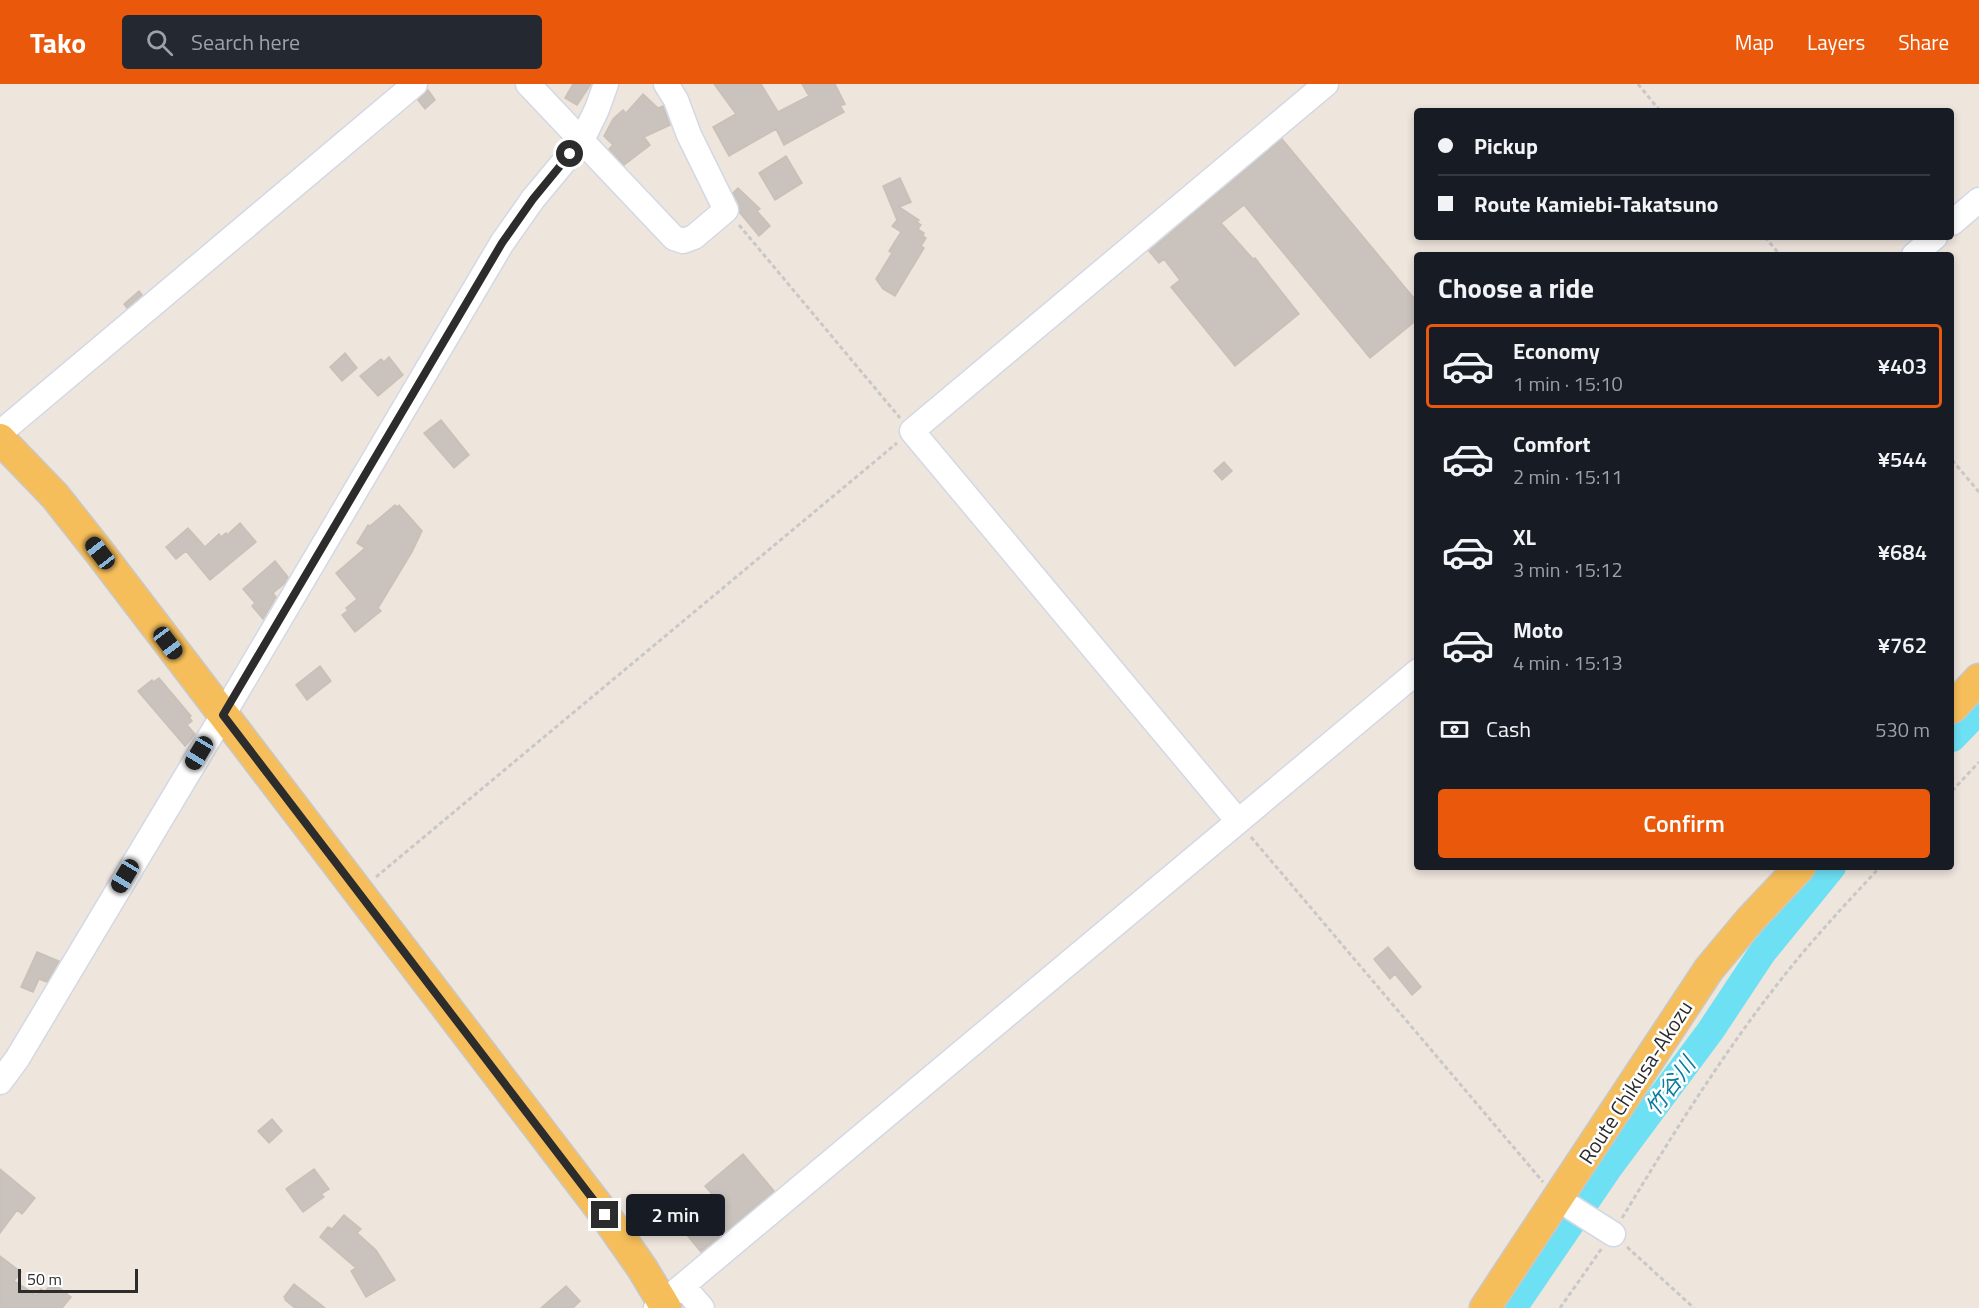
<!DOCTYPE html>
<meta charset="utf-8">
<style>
body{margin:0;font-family:"Titillium Web","Noto Sans JP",sans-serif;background:#242831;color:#f1f3f6;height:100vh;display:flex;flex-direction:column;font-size:22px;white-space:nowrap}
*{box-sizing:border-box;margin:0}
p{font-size:20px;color:#9ea1a6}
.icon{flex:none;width:33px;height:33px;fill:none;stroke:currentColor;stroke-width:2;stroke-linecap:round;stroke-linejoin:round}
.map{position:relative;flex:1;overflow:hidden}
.sheet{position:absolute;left:1414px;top:168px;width:540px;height:618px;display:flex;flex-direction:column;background:#171b24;border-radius:6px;box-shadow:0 3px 9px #0003}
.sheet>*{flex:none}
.top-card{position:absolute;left:1414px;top:24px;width:540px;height:132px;border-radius:6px;box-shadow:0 3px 9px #0003;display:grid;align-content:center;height:132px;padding:0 24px;background:#171b24}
.scale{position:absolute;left:18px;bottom:15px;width:120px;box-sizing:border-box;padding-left:6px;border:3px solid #2c2c2c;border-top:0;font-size:16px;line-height:21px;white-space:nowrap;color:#2c2c2c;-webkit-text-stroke:4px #fff;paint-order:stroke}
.end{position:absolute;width:27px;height:27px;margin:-14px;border:8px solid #2c2c2c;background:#fff;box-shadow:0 0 0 3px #fff}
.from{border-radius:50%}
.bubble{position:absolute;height:42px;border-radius:6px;background:#171b24;box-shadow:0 3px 9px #0003;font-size:20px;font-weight:600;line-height:42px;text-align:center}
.car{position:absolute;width:18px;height:36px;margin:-18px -9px;border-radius:8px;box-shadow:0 0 4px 2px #0007;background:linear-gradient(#222 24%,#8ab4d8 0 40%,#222 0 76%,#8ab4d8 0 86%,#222 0)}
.top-card b{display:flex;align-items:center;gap:21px;height:57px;font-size:22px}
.top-card b+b{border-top:2px solid #363941}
.top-card i{width:15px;height:15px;background:#f1f3f6}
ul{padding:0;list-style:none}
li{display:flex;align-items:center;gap:18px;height:84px;margin:0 12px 9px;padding:0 12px;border:3px solid transparent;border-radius:6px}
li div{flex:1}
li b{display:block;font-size:22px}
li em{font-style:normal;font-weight:600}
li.active{border-color:#ea580c}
li>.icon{width:54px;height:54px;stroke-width:1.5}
h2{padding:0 24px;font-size:27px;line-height:72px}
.pay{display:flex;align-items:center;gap:15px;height:66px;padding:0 24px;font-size:22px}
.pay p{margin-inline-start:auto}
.button{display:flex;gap:12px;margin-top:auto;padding:12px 24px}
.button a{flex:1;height:69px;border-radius:6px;background:#ea580c;color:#fff;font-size:24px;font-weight:600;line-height:69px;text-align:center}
header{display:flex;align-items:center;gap:36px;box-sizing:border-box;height:84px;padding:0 30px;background:#ea580c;color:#fff}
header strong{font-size:28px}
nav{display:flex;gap:33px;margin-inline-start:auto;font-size:21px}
.search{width:420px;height:54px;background:#242831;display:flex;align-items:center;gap:15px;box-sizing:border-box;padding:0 21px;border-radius:6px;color:#9ea1a6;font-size:22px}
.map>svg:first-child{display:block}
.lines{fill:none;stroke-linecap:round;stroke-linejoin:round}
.river{stroke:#6de0f3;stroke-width:28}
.building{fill:#c9c2bd;stroke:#c9c1b7;stroke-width:1.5}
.minor-casing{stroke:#d3d8e5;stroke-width:27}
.major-casing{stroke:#c8c8c8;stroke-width:33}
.path{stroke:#c8c8c8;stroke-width:3;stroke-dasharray:4.5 3;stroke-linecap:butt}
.minor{stroke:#fff;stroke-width:24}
.major{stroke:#f6be5a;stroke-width:30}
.route{stroke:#2c2c2c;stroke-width:8}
.labels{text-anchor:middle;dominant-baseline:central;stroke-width:5;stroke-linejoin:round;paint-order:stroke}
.street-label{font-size:21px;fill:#2c2c2c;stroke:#fff}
.water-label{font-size:22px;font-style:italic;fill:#087b9c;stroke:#fff}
</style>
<header>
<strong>Tako</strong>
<div class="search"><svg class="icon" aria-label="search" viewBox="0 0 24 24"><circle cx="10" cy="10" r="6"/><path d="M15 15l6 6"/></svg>Search here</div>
<nav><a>Map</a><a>Layers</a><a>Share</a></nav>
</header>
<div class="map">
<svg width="1979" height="1224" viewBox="0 0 1979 1224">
<rect width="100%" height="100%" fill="#eee5dd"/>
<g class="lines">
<path class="river" d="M1952,654L1979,626
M1513,1224L1607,1086L1711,946L1762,869L1832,783"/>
</g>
<path class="building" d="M573,0H591L577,21L565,14Z
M714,0H761L778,28L809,12L802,0H835L845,20L840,22L844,28L784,61L776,45L729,72L713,43L736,30Z
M428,6L435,16L425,25L418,16Z
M643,10L658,24L663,22L670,41L644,53L650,61L624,81L609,65L613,61L604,52L613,35L623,26L626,29Z
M1282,55L1418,219V235L1370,274L1244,121L1221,139L1253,175L1255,174L1299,230L1235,282L1171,203L1180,196L1164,175L1159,179L1149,167Z
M786,72L802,99L775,116L759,89Z
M900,94L911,118L899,123L919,136L917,138L921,141L918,145L924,149L923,152L926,154L921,162L924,164L895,212L883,205L876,195L892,169L889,167L901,148L892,142L897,136L883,102Z
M738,104L760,125L757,127L770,142L759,152L740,129L739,120L733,109Z
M139,207L142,211L127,224L124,220Z
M345,269L357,284L342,297L330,283Z
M389,273L403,291L378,312L360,292L381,275L384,278Z
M441,336L469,371L454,384L424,349Z
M1224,378L1232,387L1222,396L1214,387Z
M395,421L397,423L399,421L422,447L412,468L378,524L381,527L355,548L342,531L348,526L346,524L357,515L336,489L365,464L357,459L368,441L370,442Z
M240,439L256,458L210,496L186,467L176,475L166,463L188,444L205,463L219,450L221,453L226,449L227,451Z
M275,477L288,493L284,500L273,509L276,513L263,535L252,522L255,519L243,505Z
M320,582L331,597L307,616L296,601Z
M159,594L191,632L189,633L192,637L187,641L195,650L185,662L138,607L152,596L153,598Z
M1388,863L1421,903L1412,911L1395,890L1390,895L1374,875Z
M37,868L59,877L47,898L39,895L33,908L21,903Z
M272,1035L282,1047L269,1059L258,1047Z
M743,1070L774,1107L701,1168L682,1145L717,1116L705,1102Z
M0,1085L35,1114L22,1130L17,1126L0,1149Z
M314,1085L329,1105L321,1110L324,1113L303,1128L286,1105Z
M344,1131L361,1145L357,1149L376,1166L395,1196L366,1213L351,1187L356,1184L320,1153L328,1143L332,1145Z
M0,1172L21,1188L14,1197L36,1211L41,1205L45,1208L52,1198L71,1213L62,1224H0Z
M294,1200L325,1224H295L285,1216L286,1215L284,1213Z
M566,1202L580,1217L573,1224H541Z"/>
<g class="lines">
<defs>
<path id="minor" d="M528,0L674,154L683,157L694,153L726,126L689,51L676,16L666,0
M1952,139L1979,116
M1914,171L1935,153
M0,349L415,0
M1238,737L912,347L1326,0
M0,998L17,975L223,631L502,159L533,115L582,56L597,25L606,0
M1558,1115L1613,1150
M683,1202L702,1224
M656,1224L1418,587"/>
<path id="major" d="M0,355L55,412L100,469L605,1131L642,1184L666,1224
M1952,624L1979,595
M1485,1224L1709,885L1750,836L1800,783"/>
</defs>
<use href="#minor" class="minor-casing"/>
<use href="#major" class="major-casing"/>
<path class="path" d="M1638,0L1660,27
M739,141L900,334
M1765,153L1780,171
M1952,376L1979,408
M1952,707L1979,678
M1251,753L1543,1098
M376,793L897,359
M1622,1134C1677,1043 1733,953 1800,872C1826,841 1853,812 1880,783
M1627,1163L1694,1224
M1560,1224L1602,1164"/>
<use href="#minor" class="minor"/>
<use href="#major" class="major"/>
</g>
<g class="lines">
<path class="route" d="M570,70L533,115L502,159L223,631L605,1131"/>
</g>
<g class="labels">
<g class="street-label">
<text transform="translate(1635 998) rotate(-57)">Route Chikusa-Akozu</text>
</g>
<g class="water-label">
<text transform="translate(1670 1002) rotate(-53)">竹谷川</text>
</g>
</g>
</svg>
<div class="scale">50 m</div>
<i class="end from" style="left:570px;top:70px"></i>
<i class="end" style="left:605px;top:1131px"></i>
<div class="bubble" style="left:626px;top:1110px;width:99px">2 min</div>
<i class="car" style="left:100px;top:469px;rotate:322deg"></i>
<i class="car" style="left:168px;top:559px;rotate:143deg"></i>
<i class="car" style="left:199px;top:669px;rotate:211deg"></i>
<i class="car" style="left:125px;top:792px;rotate:211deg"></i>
<div class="top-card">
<b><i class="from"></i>Pickup</b>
<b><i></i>Route Kamiebi-Takatsuno</b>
</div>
<section class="sheet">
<h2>Choose a ride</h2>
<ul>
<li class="active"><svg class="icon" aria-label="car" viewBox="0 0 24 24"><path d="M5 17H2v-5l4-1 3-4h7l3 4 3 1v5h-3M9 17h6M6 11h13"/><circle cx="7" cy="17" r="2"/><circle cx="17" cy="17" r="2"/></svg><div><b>Economy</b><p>1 min · 15:10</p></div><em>¥403</em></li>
<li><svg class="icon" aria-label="car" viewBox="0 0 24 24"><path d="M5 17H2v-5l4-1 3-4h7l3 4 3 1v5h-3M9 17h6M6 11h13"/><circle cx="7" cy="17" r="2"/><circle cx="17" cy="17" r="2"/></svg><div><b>Comfort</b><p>2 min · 15:11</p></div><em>¥544</em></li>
<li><svg class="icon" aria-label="car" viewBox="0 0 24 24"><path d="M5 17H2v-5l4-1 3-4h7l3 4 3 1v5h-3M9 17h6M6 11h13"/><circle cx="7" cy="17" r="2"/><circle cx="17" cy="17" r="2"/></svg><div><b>XL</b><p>3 min · 15:12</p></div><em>¥684</em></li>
<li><svg class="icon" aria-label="car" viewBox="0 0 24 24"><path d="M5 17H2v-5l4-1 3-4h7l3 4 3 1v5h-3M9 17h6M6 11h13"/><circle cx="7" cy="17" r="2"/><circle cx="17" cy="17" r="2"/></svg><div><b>Moto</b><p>4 min · 15:13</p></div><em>¥762</em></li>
</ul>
<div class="pay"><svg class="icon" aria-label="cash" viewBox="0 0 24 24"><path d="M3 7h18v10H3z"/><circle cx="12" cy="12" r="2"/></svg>Cash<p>530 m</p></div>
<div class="button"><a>Confirm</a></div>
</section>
</div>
